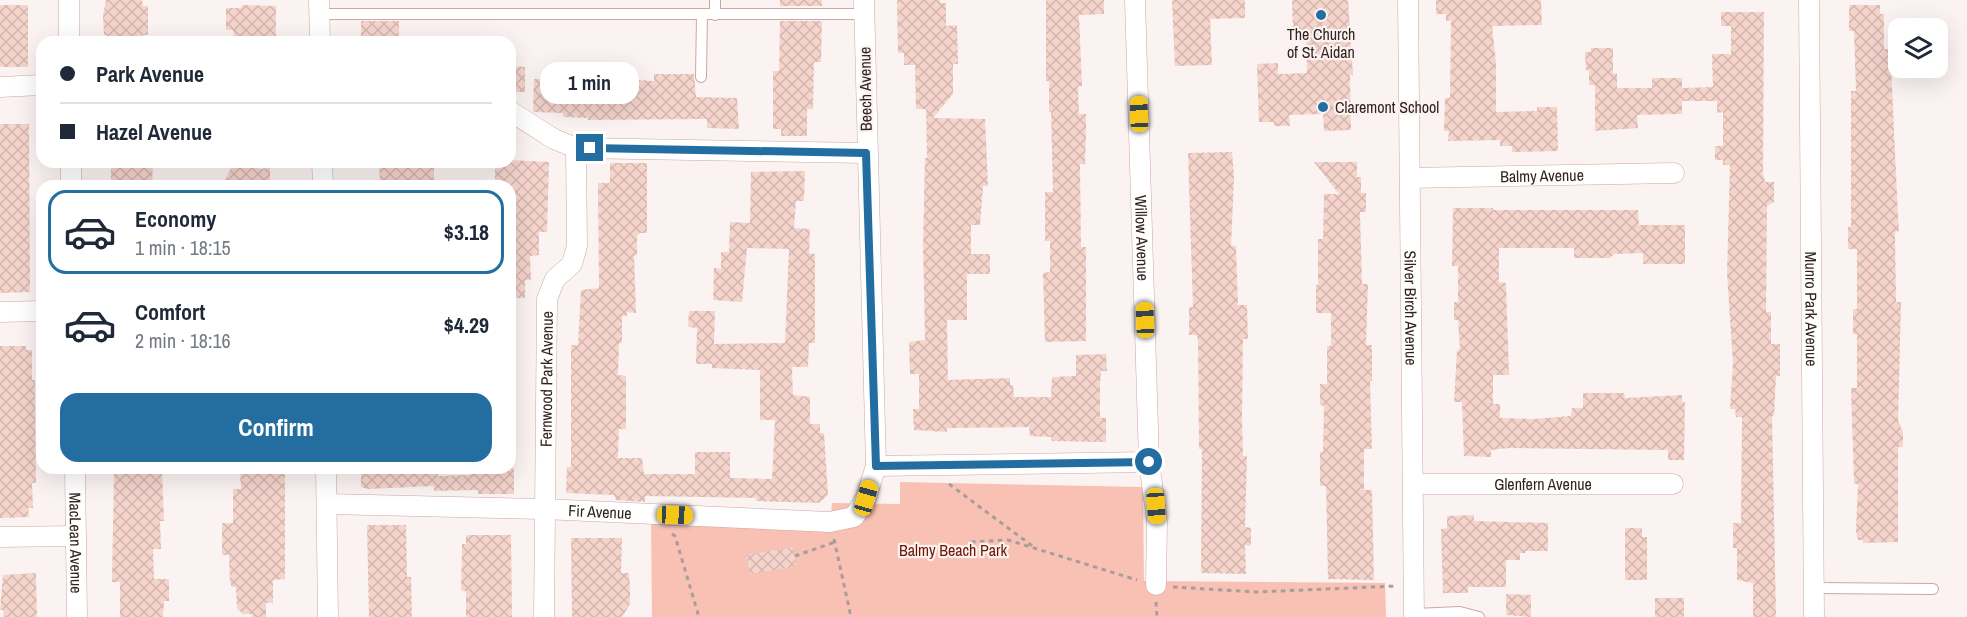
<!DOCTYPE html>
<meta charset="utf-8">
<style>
body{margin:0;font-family:"Archivo Narrow",sans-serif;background:#f2f2f3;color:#1f2937;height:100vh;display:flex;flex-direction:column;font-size:22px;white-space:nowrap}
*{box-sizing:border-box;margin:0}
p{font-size:20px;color:#747a83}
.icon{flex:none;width:33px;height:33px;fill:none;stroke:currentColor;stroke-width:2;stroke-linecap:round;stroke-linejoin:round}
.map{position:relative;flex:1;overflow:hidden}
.side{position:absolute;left:36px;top:180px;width:480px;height:294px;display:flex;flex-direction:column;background:#fff;border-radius:18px;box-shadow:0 6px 24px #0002}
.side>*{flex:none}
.guide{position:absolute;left:36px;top:36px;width:480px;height:132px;border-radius:18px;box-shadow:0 6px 24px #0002;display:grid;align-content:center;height:132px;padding:0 24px;background:#fff}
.fabs{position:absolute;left:1888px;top:18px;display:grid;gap:12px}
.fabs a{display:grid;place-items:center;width:60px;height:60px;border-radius:12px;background:#fff;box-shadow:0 6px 24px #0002;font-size:30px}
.end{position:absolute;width:27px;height:27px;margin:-14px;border:8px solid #236da1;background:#fff;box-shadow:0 0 0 3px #fff}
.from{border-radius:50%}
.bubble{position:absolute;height:42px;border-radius:18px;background:#fff;box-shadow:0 6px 24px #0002;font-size:20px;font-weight:700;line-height:42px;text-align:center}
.car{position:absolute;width:18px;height:36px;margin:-18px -9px;border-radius:8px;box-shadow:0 0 4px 2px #0007;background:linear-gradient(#f5c518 24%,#345 0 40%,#f5c518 0 76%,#345 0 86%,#f5c518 0)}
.guide b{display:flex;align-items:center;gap:21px;height:57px;font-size:22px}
.guide b+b{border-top:2px solid #e0e1e3}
.guide i{width:15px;height:15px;background:#1f2937}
ul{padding:10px 0 0;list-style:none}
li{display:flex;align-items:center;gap:18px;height:84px;margin:0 12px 9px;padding:0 12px;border:3px solid transparent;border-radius:18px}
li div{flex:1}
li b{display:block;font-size:22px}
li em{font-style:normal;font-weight:700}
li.on{border-color:#236da1}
li>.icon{width:54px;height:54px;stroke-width:1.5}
.primary-button{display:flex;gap:12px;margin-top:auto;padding:12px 24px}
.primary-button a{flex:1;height:69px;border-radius:18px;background:#236da1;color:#fff;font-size:24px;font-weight:700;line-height:69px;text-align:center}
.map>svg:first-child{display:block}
.park{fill:#f8c1b4}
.building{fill:url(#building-cross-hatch)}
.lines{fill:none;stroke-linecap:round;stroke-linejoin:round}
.service-casing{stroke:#cda79f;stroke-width:12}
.minor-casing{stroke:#cda79f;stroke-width:21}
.path{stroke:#a89d9b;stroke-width:3;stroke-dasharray:4.5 4.5;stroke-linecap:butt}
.service{stroke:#fff;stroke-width:10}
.minor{stroke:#fff;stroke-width:20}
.route{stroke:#236da1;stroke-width:8}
.poi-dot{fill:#236da1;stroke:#fbf3f1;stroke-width:2}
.labels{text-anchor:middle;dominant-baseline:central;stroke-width:4.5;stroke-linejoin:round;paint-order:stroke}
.poi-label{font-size:16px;fill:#322320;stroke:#fbf3f1}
.street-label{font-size:16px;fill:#322320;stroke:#fbf3f1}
.park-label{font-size:16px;fill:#6e1402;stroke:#fbf3f1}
</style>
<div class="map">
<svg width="1967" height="617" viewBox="0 0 1967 617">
<defs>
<pattern id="building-cross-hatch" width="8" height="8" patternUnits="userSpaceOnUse" patternTransform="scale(1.5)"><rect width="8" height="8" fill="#f5d4cc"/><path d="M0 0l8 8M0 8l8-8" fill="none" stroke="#d2b6af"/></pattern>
</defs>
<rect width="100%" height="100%" fill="#fbf3f1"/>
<path class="park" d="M900,482L1143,487L1144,581L1385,583L1386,617H652L651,520L831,514L832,503L900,504Z"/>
<path class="building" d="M106,0H142L143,6H148V35H143V41H107V35H104L103,16Z
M780,0H822V6H780Z
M897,0H940V3H946V26L957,25L958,64H953V94L933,118L985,119L988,186H983L980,225H971V254H990V274H967V320H947L948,380L1010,378V385H1013L1014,397H1051L1052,377L1076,376V355L1106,354L1107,371H1101L1100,383V418H1106V442L1052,441L1051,437L1030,436L1029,427L947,428V432L914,430L913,409H919V374H910L909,342L925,340L923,247L925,158H927L926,109H916L915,65H904V53H898Z
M1046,0H1104V14L1079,15L1082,86H1078L1079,114H1086V134L1085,164H1080L1081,247H1086V341L1045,342L1043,273L1050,272V241H1045V192H1053L1051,112H1049V81H1046Z
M1172,0H1245V18L1210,19L1212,65L1175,66Z
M1292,0H1348L1353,75H1350L1351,130L1324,131L1323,114L1289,115L1290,126H1274V122H1259L1257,64L1278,63V74L1307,73L1306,31H1293Z
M1436,0H1541L1542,25L1492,26L1496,63V112L1537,111V107H1557L1558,151L1512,152V146H1500V140L1448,141L1449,131H1444L1445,98H1450L1451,20L1446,21V14H1436Z
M0,5H28V67H0Z
M242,5L276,6V39L242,41V39L234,38L233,30H226V8H241Z
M1849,5H1880V14H1884V49H1889L1891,66L1898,217L1899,231L1895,232L1896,302H1901L1898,421L1903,432V447H1898V542L1863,543V540H1858L1856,531L1858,484H1854L1851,388H1857V334H1853V309H1857V249H1848V227H1851V91H1856L1854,31H1849Z
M1721,12H1764L1763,174L1765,182H1774V202L1767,206L1766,312H1771V344H1780V376H1776L1774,416H1772L1776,617H1753V583L1737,580V548H1733V523H1741L1742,417H1736L1735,409H1730L1733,363L1727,273L1730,165H1723V160H1715V146H1723V112L1717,113V101H1682V114L1637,115L1638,128L1595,131V85H1589V70H1586L1585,52H1591V48H1613V74L1617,73V88H1652V78H1682V88L1713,87L1712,54H1731V26H1721Z
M361,21H399V41L361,40Z
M780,21H822L821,62H814L813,109H807V136H781V129H773V71H779Z
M510,66L525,67V92H510Z
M654,74H694L696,97L737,98L739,129L707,128V119L588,120V118L563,117V113L533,112L534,79H557V83L588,84V77L654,81Z
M0,124H29L30,292L0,293Z
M1232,152L1234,177L1231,246H1236L1238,305H1247L1248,339H1243L1242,418L1243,456H1247L1245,527L1251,528V546L1245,545L1246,574L1201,573L1202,449H1199L1198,339L1196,335H1189V307H1193L1188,153Z
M510,160L549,162L547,232H539V255L530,256L531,280H525V298H510V186L495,183V162Z
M111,162H153L152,186H111Z
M234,162H260L259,169L270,168V186H222Z
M1314,162H1357V177H1361V193H1366V212H1360L1362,284H1368L1366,345H1372V381H1370L1372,449H1364V490H1372L1374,580L1328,579L1326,486H1320V452H1323L1324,406L1320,405V384H1327V346H1331V313H1316V285H1318V239H1323L1324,194H1339Z
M610,163H647V233H640L637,236V255L634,256L636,313L627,312V316H622V343H619L618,375L626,376V429H619L618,458H642L644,474H695V452H730V478L772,479L775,420H760V370L712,368V364H696L697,328L688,327L689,311H715L714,344L785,343L789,249L747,248L742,302L713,300L714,268L721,269V252H729L730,222L750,223L751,172L805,171L804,201H796L794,228L810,229L809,253L815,254V343H809L808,367H792L793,395L810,397V424H820V433H824L828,495L819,503L756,501V498L645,496V502L616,500L614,495L566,493L567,467H571V345H578L581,290L599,288L598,183H610Z
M434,164V186H380L379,165Z
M1453,208H1493V210H1638L1639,225H1685V264H1643V253L1614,254L1610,258H1574V248H1499V282L1506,283L1509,375H1493V404H1500V418L1534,419L1571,416L1572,408H1583V393H1624L1625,398L1682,395V402H1685L1684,460H1668V450L1509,448L1491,450V457L1464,456L1462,402H1454L1457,351L1460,348L1458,320H1454V302H1458V266H1452Z
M0,346H26V350H32V380H35L36,483H32L33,508H28L29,517L0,518Z
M114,468H162L164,521H160L161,549H153L154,579H169V601H164L163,617H120V582H112Z
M240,468H285V579L273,580V603H266V617H252V614H243L237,608L236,587H232L230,582L229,555H222V523H233V489H241Z
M361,468H438V476L470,475V468H514V494H478V490L434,491V486L368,489L361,487Z
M1474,515V521L1548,523V551H1525V553H1520V560H1506V587H1468V593H1443L1441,529L1447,528V516Z
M367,525H406L407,577H411L412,617H369Z
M1625,528H1642V537H1647V580H1625Z
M466,535H511L512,617H466V591H461L462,544H466Z
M571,538H622L621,573H629L630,588V604L622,617H572Z
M793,547L796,566L750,574L746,555Z
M36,573L37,617H4L3,610H0L3,575Z
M1506,594L1531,595V617L1506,615Z
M1655,598H1684V617H1655Z"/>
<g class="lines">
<defs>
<path id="service" d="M715,0V15
M319,14H864
M701,77L702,15
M1814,588L1933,589
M1414,614L1460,612L1479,617"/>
<g id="minor">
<path d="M69,0V42"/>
<path d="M319,0L320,42"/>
<path id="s1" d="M1135,0L1149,462L1157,521L1156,585"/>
<path id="s2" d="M1408,0L1414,617"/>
<path id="s3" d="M1809,0L1814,617"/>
<path d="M0,87L42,85"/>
<path d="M510,111L554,139L576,148L866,153"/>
<path d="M71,162V186"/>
<path d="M322,162L323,186"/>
<path id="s4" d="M1410,178L1674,173"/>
<path d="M0,312L42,311"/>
<path d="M876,466L1149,462"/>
<path id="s5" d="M75,468L77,617"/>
<path d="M326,468L328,617"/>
<path id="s6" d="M1414,484H1673"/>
<path id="s7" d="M327,504L543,509L830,522L854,517L866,498L876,466L864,0"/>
<path d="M0,537L76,536"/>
<path id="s8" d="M544,617L547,299L555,279L572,264L577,246L576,148"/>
</g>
</defs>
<use href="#service" class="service-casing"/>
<use href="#minor" class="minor-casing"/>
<path class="path" d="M949,484L1035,548
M672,534L675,536L699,617
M834,539L851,617
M971,542L1008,540L1137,580
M795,556L835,542
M1173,587L1256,592L1397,586
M1156,602L1157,617"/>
<use href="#service" class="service"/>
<use href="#minor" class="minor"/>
</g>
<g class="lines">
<path class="route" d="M590,148L866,153L876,466L1149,462"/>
</g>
<g class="poi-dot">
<circle cx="1321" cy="15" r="6"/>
<circle cx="1323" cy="107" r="6"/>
</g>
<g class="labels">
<g class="poi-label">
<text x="1321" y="34">The Church<tspan x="1321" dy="18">of St. Aidan</tspan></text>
<text x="1335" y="107" text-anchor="start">Claremont School</text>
</g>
<g class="street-label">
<text transform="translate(865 89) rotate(-91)">Beech Avenue</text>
<text stroke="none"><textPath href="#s4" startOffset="132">Balmy Avenue</textPath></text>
<text stroke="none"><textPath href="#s1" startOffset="238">Willow Avenue</textPath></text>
<text stroke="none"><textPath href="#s2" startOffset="308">Silver Birch Avenue</textPath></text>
<text stroke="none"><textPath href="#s3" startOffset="309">Munro Park Avenue</textPath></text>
<text stroke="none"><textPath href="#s8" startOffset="238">Fernwood Park Avenue</textPath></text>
<text stroke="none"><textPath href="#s6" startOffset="129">Glenfern Avenue</textPath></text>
<text stroke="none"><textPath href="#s7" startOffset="273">Fir Avenue</textPath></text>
<text stroke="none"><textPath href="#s5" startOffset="75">MacLean Avenue</textPath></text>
</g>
<g class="park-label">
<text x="953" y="550">Balmy Beach Park</text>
</g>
</g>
</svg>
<div class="fabs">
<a><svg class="icon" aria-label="layers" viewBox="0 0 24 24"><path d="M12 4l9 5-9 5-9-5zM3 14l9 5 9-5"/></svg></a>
</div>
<i class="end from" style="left:1149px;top:462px"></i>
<i class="end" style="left:590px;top:148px"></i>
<div class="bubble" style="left:540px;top:62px;width:99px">1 min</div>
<i class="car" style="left:1139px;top:114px;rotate:358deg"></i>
<i class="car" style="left:1145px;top:320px;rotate:358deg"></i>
<i class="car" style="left:866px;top:498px;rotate:16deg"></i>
<i class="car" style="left:1156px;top:506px;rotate:176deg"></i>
<i class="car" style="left:675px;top:515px;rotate:92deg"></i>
<div class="guide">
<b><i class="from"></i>Park Avenue</b>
<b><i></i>Hazel Avenue</b>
</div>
<section class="side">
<ul>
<li class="on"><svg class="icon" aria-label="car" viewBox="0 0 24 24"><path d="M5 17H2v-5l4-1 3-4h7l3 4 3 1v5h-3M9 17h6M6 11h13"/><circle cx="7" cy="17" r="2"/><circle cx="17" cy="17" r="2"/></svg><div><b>Economy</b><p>1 min · 18:15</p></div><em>$3.18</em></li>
<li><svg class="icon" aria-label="car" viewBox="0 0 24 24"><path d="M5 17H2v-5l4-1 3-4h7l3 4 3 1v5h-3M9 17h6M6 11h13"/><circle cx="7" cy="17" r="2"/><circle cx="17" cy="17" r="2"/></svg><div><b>Comfort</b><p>2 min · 18:16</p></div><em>$4.29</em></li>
</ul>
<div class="primary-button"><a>Confirm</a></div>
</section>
</div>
